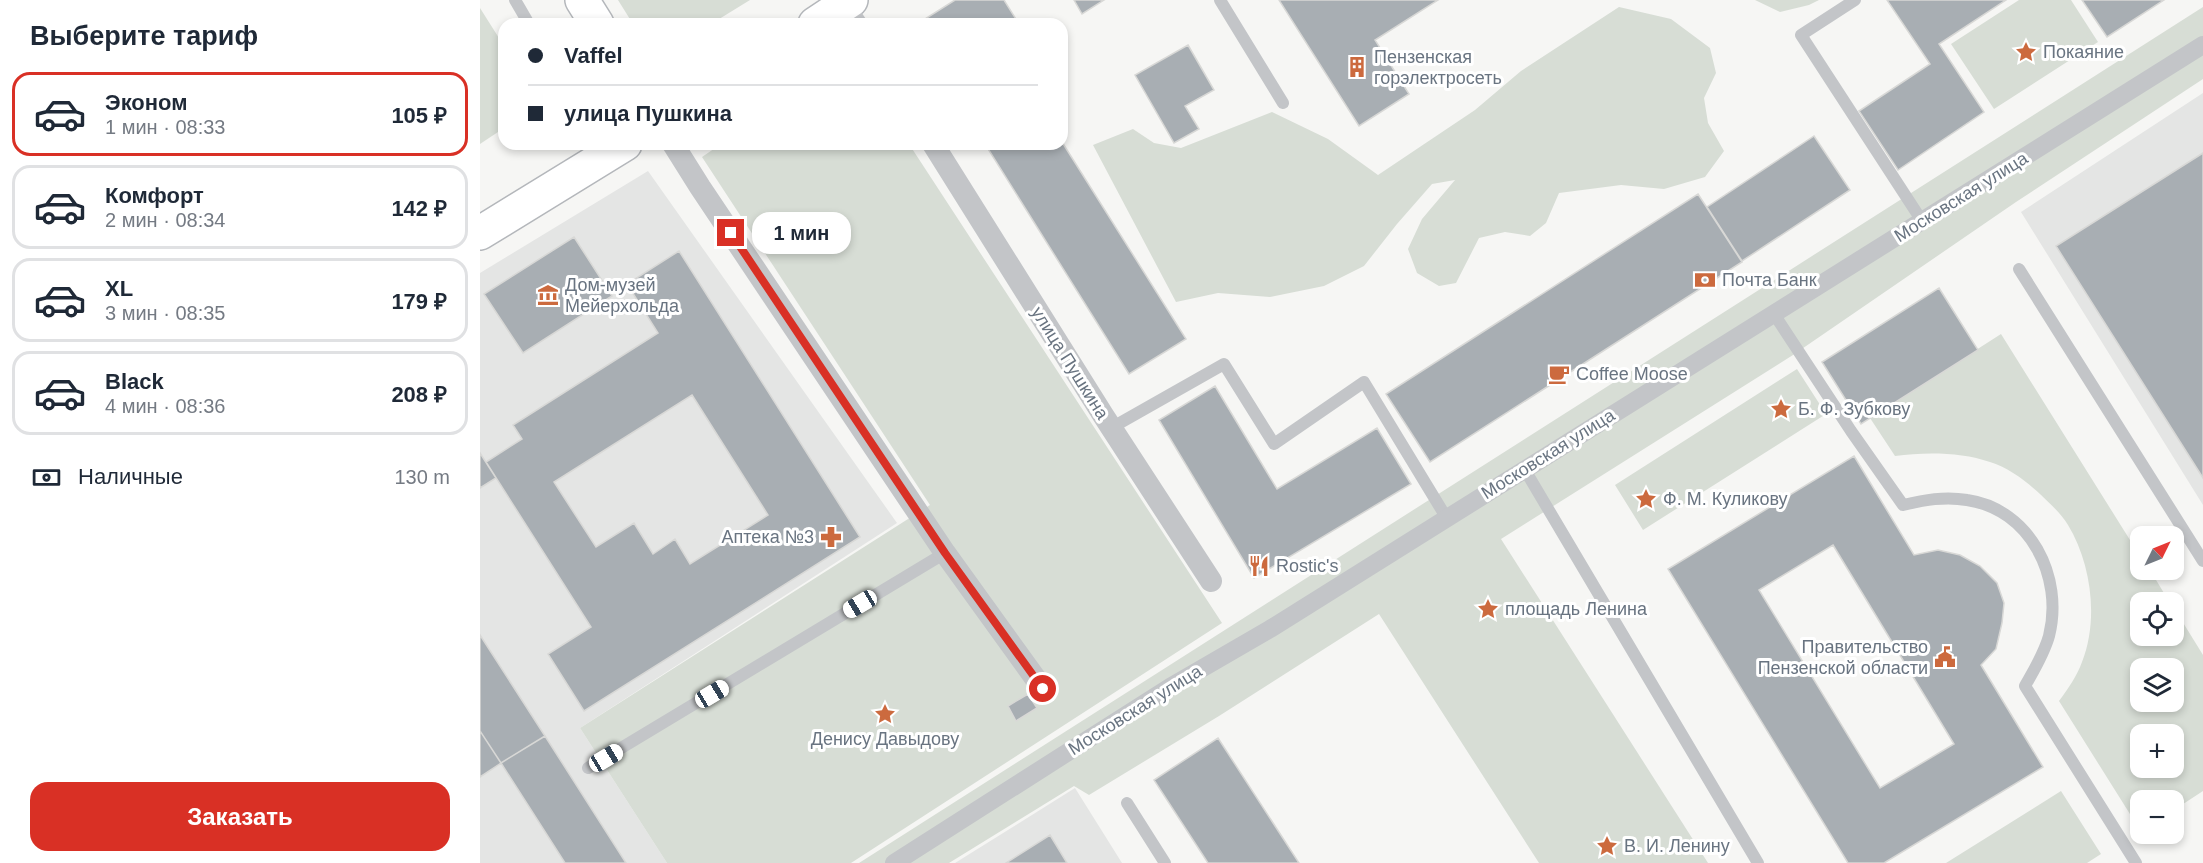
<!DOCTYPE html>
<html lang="ru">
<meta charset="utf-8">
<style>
body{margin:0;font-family:Arial,sans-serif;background:#f2f2f3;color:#1f2937;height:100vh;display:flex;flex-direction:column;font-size:22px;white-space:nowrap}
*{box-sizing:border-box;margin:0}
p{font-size:20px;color:#747a83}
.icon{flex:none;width:33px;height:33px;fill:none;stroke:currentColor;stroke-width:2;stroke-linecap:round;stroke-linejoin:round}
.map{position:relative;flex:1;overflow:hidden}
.side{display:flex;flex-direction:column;background:#fff;width:480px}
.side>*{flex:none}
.guide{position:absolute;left:18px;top:18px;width:570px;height:132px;border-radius:18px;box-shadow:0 3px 9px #0003;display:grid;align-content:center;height:132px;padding:0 30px;background:#fff}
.needle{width:39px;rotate:47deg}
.fabs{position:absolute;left:1650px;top:526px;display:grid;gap:12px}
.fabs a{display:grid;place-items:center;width:54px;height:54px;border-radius:12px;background:#fff;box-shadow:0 3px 9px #0003;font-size:30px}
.end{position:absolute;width:27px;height:27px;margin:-14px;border:8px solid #d93025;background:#fff;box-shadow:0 0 0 3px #fff}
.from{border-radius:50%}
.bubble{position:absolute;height:42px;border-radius:18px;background:#fff;box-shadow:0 3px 9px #0003;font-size:20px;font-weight:800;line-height:42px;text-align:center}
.car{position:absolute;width:18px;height:36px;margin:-18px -9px;border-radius:8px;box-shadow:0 0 4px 2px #0007;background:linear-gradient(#fff 24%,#345 0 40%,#fff 0 76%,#345 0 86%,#fff 0)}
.guide b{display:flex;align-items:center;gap:21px;height:57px;font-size:22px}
.guide b+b{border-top:2px solid #e0e1e3}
.guide i{width:15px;height:15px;background:#1f2937}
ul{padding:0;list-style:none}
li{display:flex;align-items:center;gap:18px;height:84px;margin:0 12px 9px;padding:0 18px;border:3px solid #e0e1e3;border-radius:18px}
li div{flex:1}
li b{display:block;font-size:22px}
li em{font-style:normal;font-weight:800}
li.active{border-color:#d93025}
li>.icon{width:54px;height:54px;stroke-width:1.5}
h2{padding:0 30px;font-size:27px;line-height:72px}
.pay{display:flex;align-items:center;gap:15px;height:66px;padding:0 30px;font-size:22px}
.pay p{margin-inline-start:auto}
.button{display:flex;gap:12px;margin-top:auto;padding:12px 30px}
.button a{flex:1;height:69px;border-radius:18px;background:#d93025;color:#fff;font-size:24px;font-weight:800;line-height:69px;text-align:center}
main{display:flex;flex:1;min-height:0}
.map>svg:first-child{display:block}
.built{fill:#e4e5e4}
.green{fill:#d7ddd5;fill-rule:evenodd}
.building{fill:#a8aeb3;stroke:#d8d8d6;stroke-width:1.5;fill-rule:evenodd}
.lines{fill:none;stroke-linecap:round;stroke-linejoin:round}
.primary-casing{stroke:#b4b7bb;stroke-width:36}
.service{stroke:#c3c5c8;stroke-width:12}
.pedestrian{stroke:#c3c5c8;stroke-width:18}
.minor{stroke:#c3c5c8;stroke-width:22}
.primary{stroke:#fff;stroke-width:33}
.route{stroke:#d93025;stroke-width:8}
.labels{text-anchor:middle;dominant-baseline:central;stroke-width:6;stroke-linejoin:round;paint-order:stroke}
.poi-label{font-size:18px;fill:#697481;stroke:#fff;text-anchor:start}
.street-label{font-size:18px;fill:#697481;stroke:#fff}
</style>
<main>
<section class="side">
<h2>Выберите тариф</h2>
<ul>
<li class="active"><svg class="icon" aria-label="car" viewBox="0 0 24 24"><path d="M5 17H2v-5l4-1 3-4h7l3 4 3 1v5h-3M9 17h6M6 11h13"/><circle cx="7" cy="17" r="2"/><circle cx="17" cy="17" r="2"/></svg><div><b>Эконом</b><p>1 мин · 08:33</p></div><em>105 ₽</em></li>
<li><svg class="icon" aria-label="car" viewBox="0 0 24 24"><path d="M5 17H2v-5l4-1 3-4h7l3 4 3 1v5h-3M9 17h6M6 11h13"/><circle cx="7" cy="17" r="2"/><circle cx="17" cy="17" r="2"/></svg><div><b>Комфорт</b><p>2 мин · 08:34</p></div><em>142 ₽</em></li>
<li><svg class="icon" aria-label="car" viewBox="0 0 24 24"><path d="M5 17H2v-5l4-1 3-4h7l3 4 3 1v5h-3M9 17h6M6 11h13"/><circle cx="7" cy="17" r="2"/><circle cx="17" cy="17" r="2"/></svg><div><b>XL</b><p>3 мин · 08:35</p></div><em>179 ₽</em></li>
<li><svg class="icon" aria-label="car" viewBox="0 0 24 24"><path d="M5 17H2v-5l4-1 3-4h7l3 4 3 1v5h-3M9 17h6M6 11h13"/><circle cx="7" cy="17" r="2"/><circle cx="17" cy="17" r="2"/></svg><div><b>Black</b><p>4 мин · 08:36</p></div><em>208 ₽</em></li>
</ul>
<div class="pay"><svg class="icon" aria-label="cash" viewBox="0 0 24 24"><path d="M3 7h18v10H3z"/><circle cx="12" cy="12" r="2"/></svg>Наличные<p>130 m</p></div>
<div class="button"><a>Заказать</a></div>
</section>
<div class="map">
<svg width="1723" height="863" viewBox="0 0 1723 863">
<rect width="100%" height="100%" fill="#f6f6f4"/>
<path class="built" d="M1723,93V505L1541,212Z
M168,171L417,523L100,728L187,863H0V273Z
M595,788L642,863H475Z"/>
<path class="green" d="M138,0H270L231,24H153Z
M1275,0H1339L1329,5L1300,12Z
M1539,0H1591L1618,42L1514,109L1471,44Z
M1139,7L1191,19L1230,48L1236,73L1224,98L1228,123L1244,151L1225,177L1184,189L1141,185L1079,193L1066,223L1050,236L1025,232L999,238L976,283L959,286L937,273L928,249L942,219L975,180L952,184L917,224L884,266L844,286L790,297L738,293L696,302L613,145L653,129L674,143L701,148L792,112L848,139L898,175L995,110L1041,71Z
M1723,7V79L1536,202L1313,355L1021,539L1228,863H1059L899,614L739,716L609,795L594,786L469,863H379Z
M0,8L24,46V128L0,144Z
M241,144H429L742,623L371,863H187L100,728L450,505L222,157Z
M1521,334L1660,556V570H1670L1690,603H1660V636H1694V608L1723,655V791L1694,810V801H1660V830L1579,701C1588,689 1597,676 1602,662C1619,619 1611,563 1588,525C1581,513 1569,503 1560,494C1547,482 1528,467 1510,462C1481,452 1445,452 1415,456L1390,418ZM1660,669H1694V702H1660ZM1660,735H1694V768H1660Z
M1317,369L1346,414L1163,530L1135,485Z
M1581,791L1621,854L1607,863H1466Z"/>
<path class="building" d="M475,0H524L539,24H437Z
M594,0H624L602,14Z
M799,0H958L895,40L929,94L879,126Z
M1407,0H1526L1459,44L1504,112L1418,170L1379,111L1450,64Z
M1602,0H1684L1627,37Z
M708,45L734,90L705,106L719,129L694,143L655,75Z
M1334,136L1370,190L1262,261L1227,207Z
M582,142L706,339L649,374L505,144H582Z
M1723,153V478L1576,246Z
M1218,194L1262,262L950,462L906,394Z
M94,237L132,296L43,353L4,294Z
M199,251L380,537L104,711L68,654L111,627L6,462L42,439L33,425L178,333L147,284ZM212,395L288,515L210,564L195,539L173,554L154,523L116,547L74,482Z
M1459,288L1498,350L1381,424L1342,362Z
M735,386L797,489L897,428L931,484L774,578L679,420Z
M0,453L16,478L0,488Z
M1374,456L1434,555L1458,550L1480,555L1500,566L1517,583L1524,603L1522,623L1516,649L1501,665L1563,767L1404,863H1368L1188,569ZM1353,545L1474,744L1400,788L1279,590Z
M0,635L65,736L21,763L0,731Z
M548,694L557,708L536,721L528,706Z
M0,731L21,763L0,777Z
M65,736L146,863H85L21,763Z
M738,738L819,863H728L674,780Z
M570,835L587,863H526Z"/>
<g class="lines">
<defs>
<path id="primary" d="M102,0L117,24
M335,24L371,0
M0,233L145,144"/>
</defs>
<use href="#primary" class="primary-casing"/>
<path class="service" d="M35,0L49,24
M740,0L803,103
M1375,0L1321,35L1442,221
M1539,269L1723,561
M1294,314L1371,431L1423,505C1444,500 1465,496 1487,500C1550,509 1584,577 1569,636C1564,654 1554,670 1545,686L1656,863
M631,428L744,364L794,444L884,382L966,517
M1045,470L1278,863
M108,768L465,553
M647,803L685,863"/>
<path class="pedestrian" d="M414,863L690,687L790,629L1723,45"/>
<path class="minor" d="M363,5L376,24
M193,144L220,187L465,553L563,689
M453,144L623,415L731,581"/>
<use href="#primary" class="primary"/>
</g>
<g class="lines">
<path class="route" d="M251,233L465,553L563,689"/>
</g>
<defs>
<symbol id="sight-bare" viewBox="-9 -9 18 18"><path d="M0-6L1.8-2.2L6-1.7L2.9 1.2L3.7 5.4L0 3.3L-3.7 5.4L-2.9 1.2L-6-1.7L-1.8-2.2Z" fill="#cc6a3e" stroke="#fff" stroke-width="2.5" paint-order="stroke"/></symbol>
<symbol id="building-bare" viewBox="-9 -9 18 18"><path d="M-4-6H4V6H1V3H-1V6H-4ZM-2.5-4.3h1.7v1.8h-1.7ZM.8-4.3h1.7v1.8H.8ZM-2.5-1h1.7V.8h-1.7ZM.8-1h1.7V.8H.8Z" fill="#cc6a3e" stroke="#fff" stroke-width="2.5" paint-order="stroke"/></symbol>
<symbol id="bank-bare" viewBox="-9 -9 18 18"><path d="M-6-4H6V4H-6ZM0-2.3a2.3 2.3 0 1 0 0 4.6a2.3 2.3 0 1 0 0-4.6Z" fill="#cc6a3e" stroke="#fff" stroke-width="2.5" paint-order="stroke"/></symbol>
<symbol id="museum-bare" viewBox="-9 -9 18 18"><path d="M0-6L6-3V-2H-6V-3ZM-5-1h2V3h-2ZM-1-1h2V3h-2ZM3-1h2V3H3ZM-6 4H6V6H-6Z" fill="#cc6a3e" stroke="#fff" stroke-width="2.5" paint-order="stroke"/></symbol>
<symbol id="cafe-bare" viewBox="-9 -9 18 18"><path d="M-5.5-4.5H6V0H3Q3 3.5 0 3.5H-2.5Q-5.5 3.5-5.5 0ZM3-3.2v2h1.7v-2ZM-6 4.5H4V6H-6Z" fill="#cc6a3e" stroke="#fff" stroke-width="2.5" paint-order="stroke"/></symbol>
<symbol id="pharmacy-bare" viewBox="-9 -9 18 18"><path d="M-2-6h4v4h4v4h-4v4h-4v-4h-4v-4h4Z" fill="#cc6a3e" stroke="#fff" stroke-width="2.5" paint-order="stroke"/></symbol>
<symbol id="restaurant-bare" viewBox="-9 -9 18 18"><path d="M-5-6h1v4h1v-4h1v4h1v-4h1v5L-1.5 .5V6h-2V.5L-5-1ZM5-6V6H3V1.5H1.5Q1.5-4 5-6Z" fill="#cc6a3e" stroke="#fff" stroke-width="2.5" paint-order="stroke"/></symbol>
<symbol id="civic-bare" viewBox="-9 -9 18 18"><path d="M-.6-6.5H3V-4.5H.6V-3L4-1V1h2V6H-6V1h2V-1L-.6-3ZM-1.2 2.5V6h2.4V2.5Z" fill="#cc6a3e" stroke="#fff" stroke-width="2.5" paint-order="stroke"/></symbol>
</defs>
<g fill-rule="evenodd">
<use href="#sight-bare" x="1531" y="37" width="30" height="30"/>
<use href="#building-bare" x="862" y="52" width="30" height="30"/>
<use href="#bank-bare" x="1210" y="265" width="30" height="30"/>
<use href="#museum-bare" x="53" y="280" width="30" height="30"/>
<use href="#cafe-bare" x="1064" y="359" width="30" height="30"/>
<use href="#sight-bare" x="1286" y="394" width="30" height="30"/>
<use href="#sight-bare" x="1151" y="484" width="30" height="30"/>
<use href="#pharmacy-bare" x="336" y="522" width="30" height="30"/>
<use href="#restaurant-bare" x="764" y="551" width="30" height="30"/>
<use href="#sight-bare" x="993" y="594" width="30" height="30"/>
<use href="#civic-bare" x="1450" y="642" width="30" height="30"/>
<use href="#sight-bare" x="390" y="699" width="30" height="30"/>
<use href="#sight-bare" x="1112" y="831" width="30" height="30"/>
</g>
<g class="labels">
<g class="poi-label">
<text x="1563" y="52">Покаяние</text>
<text x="894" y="57">Пензенская<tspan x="894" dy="21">горэлектросеть</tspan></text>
<text x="1242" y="280">Почта Банк</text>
<text x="85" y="285">Дом-музей<tspan x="85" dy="21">Мейерхольда</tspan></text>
<text x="1096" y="374">Coffee Moose</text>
<text x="1318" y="409">Б. Ф. Зубкову</text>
<text x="1183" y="499">Ф. М. Куликову</text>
<text x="334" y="537" text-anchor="end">Аптека №3</text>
<text x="796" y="566">Rostic's</text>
<text x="1025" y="609">площадь Ленина</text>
<text x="1448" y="647" text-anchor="end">Правительство<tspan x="1448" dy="21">Пензенской области</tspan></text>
<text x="405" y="739" text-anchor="middle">Денису Давыдову</text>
<text x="1144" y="846">В. И. Ленину</text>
</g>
<g class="street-label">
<text transform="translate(1481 197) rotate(-32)">Московская улица</text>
<text transform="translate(590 363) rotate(58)">улица Пушкина</text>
<text transform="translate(1068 454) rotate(-32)">Московская улица</text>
<text transform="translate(655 710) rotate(-32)">Московская улица</text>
</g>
</g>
</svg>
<div class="fabs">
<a><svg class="needle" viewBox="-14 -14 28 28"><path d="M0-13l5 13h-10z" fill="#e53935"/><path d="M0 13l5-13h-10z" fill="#747a83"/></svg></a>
<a><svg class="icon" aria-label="locate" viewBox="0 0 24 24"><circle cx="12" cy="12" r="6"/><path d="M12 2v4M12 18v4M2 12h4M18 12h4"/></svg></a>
<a><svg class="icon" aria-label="layers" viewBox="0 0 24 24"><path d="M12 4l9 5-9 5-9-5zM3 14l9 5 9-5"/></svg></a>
<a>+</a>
<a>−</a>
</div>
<i class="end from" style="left:563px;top:689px"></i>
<i class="end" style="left:251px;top:233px"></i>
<div class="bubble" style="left:272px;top:212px;width:99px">1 мин</div>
<i class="car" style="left:380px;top:604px;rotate:239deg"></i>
<i class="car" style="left:232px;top:694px;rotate:59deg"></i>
<i class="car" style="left:126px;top:758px;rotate:59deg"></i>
<div class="guide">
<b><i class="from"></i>Vaffel</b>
<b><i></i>улица Пушкина</b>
</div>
</div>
</main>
